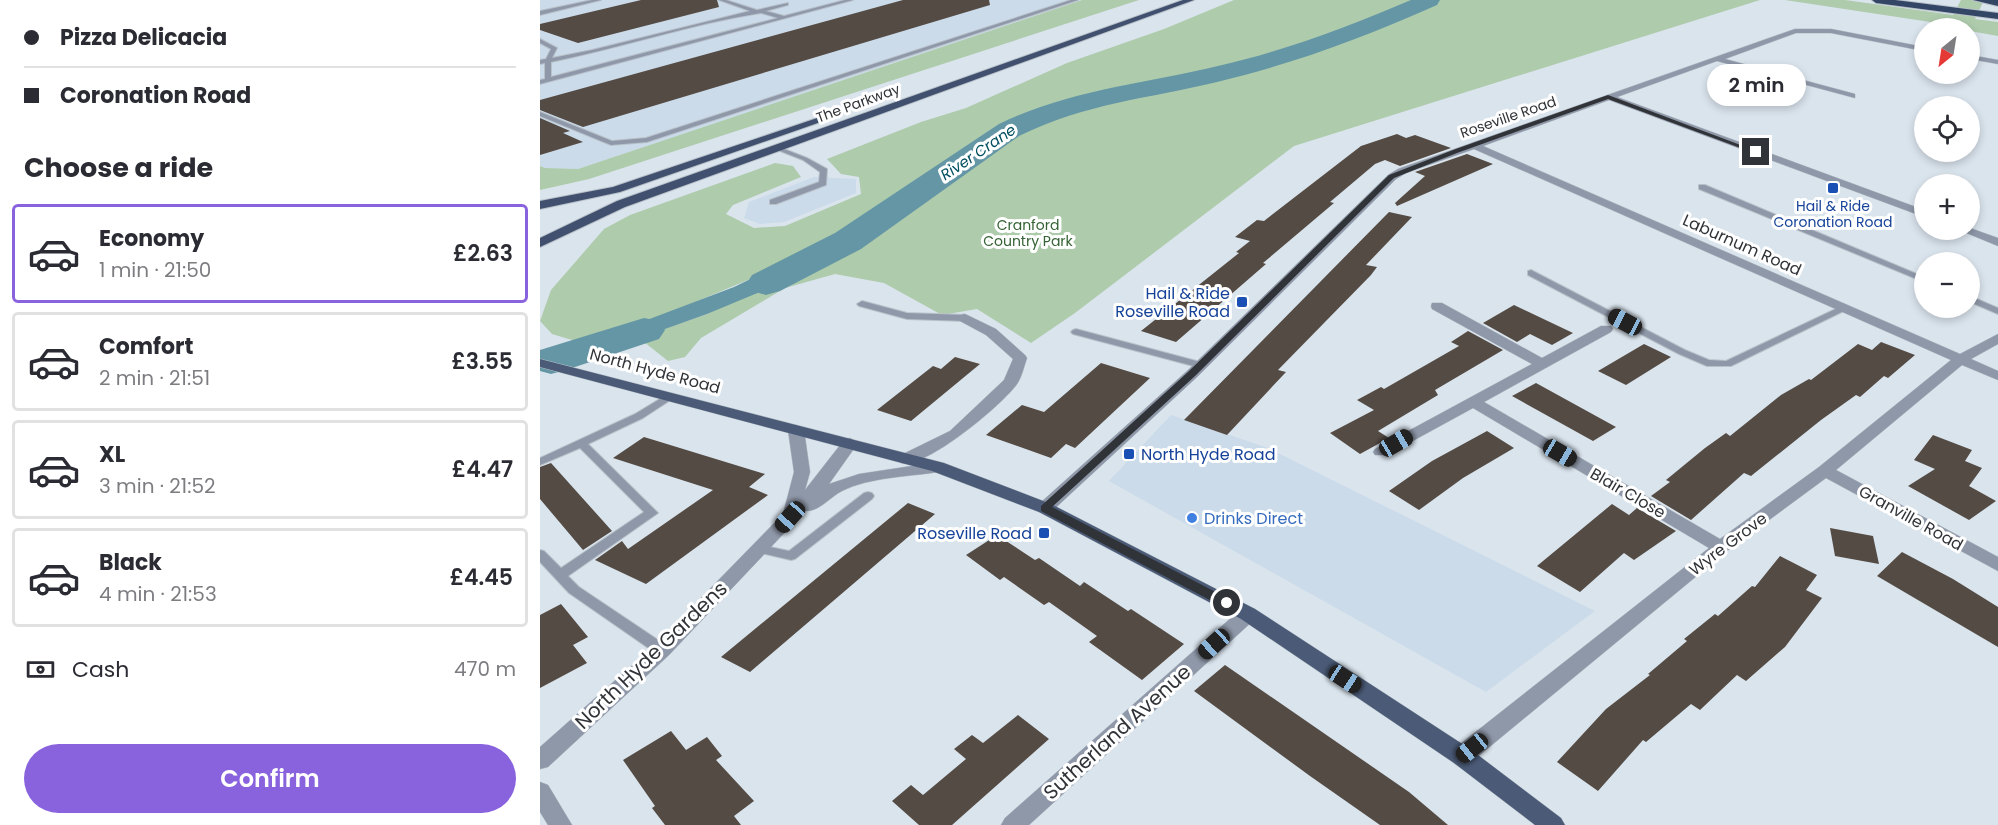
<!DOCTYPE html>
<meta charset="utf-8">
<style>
body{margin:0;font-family:Poppins,sans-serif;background:#f2f2f3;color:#2b2b33;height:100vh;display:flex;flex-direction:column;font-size:22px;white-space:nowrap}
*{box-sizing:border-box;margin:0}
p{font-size:20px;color:#7c7c81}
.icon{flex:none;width:33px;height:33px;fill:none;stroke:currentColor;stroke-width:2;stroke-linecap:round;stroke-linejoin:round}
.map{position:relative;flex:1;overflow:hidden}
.side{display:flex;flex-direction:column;background:#fff;width:540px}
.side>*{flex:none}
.hud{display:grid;align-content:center;height:132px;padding:0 24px;background:#fff}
.needle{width:39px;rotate:210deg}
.fabs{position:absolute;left:1374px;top:18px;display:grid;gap:12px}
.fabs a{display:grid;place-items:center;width:66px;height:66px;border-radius:50%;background:#fff;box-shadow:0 3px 9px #0003;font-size:30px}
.end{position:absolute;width:27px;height:27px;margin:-14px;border:8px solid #303337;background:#fff;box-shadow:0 0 0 3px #fff}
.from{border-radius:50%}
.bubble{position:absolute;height:42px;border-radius:21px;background:#fff;box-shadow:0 3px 9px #0003;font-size:20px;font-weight:600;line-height:42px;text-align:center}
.car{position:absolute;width:18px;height:36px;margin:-18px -9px;border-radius:8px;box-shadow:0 0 4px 2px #0007;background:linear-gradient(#222 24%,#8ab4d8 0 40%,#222 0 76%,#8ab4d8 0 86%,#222 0)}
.hud b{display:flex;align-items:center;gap:21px;height:57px;font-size:22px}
.hud b+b{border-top:2px solid #e1e1e2}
.hud i{width:15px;height:15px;background:#2b2b33}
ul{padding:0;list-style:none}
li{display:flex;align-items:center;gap:18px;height:99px;margin:0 12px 9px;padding:0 12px;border:3px solid #e1e1e2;border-radius:6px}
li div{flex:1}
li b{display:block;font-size:22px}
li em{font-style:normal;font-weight:600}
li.active{border-color:#8963de}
li>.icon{width:54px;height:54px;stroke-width:1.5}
h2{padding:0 24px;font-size:27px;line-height:72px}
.pay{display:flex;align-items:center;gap:15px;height:66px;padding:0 24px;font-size:22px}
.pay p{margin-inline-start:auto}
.cta{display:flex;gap:12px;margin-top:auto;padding:12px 24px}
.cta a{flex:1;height:69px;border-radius:36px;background:#8963de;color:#fff;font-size:24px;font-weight:600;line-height:69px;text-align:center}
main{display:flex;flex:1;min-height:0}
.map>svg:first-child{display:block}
.built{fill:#cbdbea}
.green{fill:#aecbac}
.water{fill:#6496a5}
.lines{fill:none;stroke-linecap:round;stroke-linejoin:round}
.river{fill:#6496a5;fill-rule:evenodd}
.building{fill:#544b44}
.service-casing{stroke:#b8c1c9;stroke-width:2}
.minor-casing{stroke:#b8c1c9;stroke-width:1}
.primary-casing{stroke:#b8c1c9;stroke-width:1}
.trunk-casing{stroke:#b8c1c9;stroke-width:2}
.motorway-casing{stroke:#b8c1c9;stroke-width:2}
.service{fill:#8f98a9;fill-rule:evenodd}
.minor{fill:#8f98a9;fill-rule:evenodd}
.primary{fill:#4b5b77;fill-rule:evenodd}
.trunk{fill:#40506e;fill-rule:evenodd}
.motorway{fill:#344665;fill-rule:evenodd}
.route{fill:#303337}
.transit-dot{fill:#1a4fb4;stroke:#fff;stroke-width:2}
.shop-dot{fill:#3f7fe0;stroke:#fff;stroke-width:2}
.labels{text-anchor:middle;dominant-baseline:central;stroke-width:6;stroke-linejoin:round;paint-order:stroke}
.far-street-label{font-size:14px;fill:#303337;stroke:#fff}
.far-transit-label{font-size:14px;fill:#164399;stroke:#fff}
.far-park-label{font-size:14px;fill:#356335;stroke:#fff}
.far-water-label{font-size:15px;font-style:italic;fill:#004e5f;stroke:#fff}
.street-label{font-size:16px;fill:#303337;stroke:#fff}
.transit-label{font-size:16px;fill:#164399;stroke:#fff;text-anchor:end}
.shop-label{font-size:16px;fill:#366cbe;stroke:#fff;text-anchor:start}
.near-street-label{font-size:20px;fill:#303337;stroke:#fff}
</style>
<main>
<section class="side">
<div class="hud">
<b><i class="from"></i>Pizza Delicacia</b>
<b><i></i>Coronation Road</b>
</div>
<h2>Choose a ride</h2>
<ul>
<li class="active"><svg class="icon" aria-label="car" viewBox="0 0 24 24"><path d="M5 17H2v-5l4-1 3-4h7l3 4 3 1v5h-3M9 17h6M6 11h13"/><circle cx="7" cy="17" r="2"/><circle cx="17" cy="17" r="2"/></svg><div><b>Economy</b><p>1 min · 21:50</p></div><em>£2.63</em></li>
<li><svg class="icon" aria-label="car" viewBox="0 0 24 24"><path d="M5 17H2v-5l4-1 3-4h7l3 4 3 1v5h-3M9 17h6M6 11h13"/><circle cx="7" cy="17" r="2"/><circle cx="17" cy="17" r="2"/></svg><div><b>Comfort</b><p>2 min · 21:51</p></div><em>£3.55</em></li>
<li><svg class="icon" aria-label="car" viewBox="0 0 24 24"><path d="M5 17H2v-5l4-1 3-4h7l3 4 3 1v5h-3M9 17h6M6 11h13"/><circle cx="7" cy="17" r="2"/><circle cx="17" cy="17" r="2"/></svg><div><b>XL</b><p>3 min · 21:52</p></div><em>£4.47</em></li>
<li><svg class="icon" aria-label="car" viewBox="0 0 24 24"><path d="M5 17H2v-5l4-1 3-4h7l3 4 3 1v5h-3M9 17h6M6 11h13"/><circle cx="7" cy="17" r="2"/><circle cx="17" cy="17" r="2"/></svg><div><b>Black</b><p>4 min · 21:53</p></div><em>£4.45</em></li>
</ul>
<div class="pay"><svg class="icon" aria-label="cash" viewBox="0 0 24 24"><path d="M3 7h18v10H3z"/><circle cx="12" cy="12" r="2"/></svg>Cash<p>470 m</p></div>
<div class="cta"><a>Confirm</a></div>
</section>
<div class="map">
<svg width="1458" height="825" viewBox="0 0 1458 825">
<rect width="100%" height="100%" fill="#dae4ed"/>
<path class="built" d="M0,0H542L38,169L5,168L0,166Z
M274,177L316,179V193L244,222L220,224L204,218L209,202Z
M631,415L728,448L1055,611L946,692L569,481Z"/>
<path class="green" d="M542,0H599L49,179L0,190V166L5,168L38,169Z
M694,0H1220L754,146L535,313L491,343L437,309L402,315L344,283L295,274L245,288L161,338L145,357L128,361L99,338L167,314L291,256L489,122L512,113L583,94L575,89L555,93L498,110L463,126L303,233L239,267L148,305L65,337L42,343L12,334L0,321L11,290L64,229L90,215L235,163L253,166L261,177L193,205L186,214L214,228L245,226L321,194L319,177L301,174L287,159L381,122L426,108L527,63L624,29Z
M1245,0H1305L1413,15L1421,0H1444L1435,19L1458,22V36L1430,31V28Z"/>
<path class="water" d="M270,250L291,256L239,284L167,314L55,354L33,348L194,287Z"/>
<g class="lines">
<path class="river" d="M871,0H900L897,5C825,37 753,64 677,82C607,99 546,103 479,136L321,249L240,291L226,295L212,291L207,283L212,275L295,233L459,124C529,90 603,84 678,66C744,51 808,27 871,0Z
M104,318L119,321L125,330L119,339L26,370L11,374L0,371V350Z"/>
</g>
<path class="building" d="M101,0H177L179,7L38,43L0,30V24Z
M363,0H449L450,5L43,127L0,110V100Z
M0,118L30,131L23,133L43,142L0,155Z
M857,134L866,138L875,135L911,148L860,166L845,160L835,164L790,202L794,203L723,263L726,264L636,342L601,331L699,253L696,252L710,241L695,237L717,220L724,221L821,146Z
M927,154L953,164L857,206L855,203L885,176L875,172Z
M849,212L872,217L826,265L837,267L831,275L738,370L746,372L687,435L644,420Z
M974,305L1033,333L1012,345L990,334L977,342L943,323Z
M928,331L963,350L895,390L898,395L838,431L849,438L820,454L790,433L834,410L817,400L841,387L844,389L919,346L911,342Z
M1341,342L1375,355L1348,378L1344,376L1320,397L1316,395L1281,420L1211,476L1204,473L1151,520L1111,496L1130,482L1126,480L1165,448L1186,433L1190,436L1241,395L1269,379L1271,380L1318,344L1332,350Z
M1104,344L1131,357L1086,385L1058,371Z
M415,357L440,364L371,421L337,410L393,366L401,369Z
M561,363L610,378L535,448L526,444L511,458L446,435L482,405L504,412Z
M996,383L1076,427L1053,441L972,396Z
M947,431L974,448L923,478L879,510L849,491L892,461Z
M1393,435L1432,450L1425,461L1442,468L1429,486L1456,501L1429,520L1368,486L1395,469L1374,460Z
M104,437L225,474L209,487L228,495L106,584L55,560L82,541L88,549L173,490L73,458Z
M11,463L72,531L43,550L0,499V467Z
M368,503L395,514L210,672L181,657Z
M1072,504L1089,515L1097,508L1136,531L1094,560L1084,553L1040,592L997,566Z
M1290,528L1333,536L1339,564L1295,556Z
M457,535L495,560L499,558L540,586L544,582L588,611L591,609L644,644L602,680L549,642L557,636L509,602L504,605L464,577L460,580L426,555Z
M1362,552L1413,579L1458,607V647L1337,576Z
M1240,556L1277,575L1266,590L1282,598L1245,647L1206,681L1197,675L1160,710L1151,704L1106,742L1103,740L1058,791L1017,762L1066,709L1110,675L1108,674L1147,641L1144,639L1175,614L1178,616L1212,586L1215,587Z
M21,604L48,637L33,645L47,663L0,688V615Z
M685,665L869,792L908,825H840L770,776L654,691Z
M478,715L509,739L412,825H379L352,801L371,785L383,795L426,759L414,749L432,735L443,743Z
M131,731L146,750L167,737L182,756L176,760L214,801L194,816L201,825H125L112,808L115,806L83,760Z"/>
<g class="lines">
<defs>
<path id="service" d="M52,0H61L0,15V11Z
M179,0H186L217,10L248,3V5L226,11L244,16L305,0H313L0,84V80L5,79V63L0,64V60L6,59L11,49L0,43V39L17,48L12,58L52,50L210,11ZM221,13L238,18L11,77V62C81,48 150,24 221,13Z
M531,0H538L107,142L71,145L0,116V112L72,141L106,138Z
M235,147H239L267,158L287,169L286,185L236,204H230V200L279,182L280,172L263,160L235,149Z
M1159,185H1165L1384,277V282L1159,189Z
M991,270L1145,350L1169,360L1186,361L1302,306L1305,305L1310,308L1191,366H1167L1139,354L988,275V271Z
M1430,296L1458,308V314L1430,302Z
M322,301L367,313L425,315L430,318L425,321L367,319L319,306L317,304Z
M536,329L664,363L666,365L661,368L533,334L531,332L533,330Z
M128,394L133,397L132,399L103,418L48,444L118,513L28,576L39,587L127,646L129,650L127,654L122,655L117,654L29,593L0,562V550L4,551L21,568L104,512L40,448L0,465V458L95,414Z
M328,492L332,493L334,496L332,499L255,559L251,560L221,553L217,552L215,549L217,546L221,545L249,551L324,493Z"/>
<path id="minor" d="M1255,29H1291L1384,47V51L1291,33H1256L1185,59L1315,94V98L1177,61L1077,97L1384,210V217L1069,100L943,146L1420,354L1458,334V344L1431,359L1458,371V380L1422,365L1296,470L1458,557V571L1286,478L1187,551L930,763L922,765L914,763L911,756L914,749L1169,548L933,408L847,455H835L833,452L835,449L992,364L892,309L891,306L892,303H902L1002,358L1061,326H1071L1073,329L1071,332L944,402L1180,539L1279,467L1411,360L934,149L866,173L856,179L657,377L511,512H499L497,508L499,504L647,371L848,175L858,169Z
M1430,55L1458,60V64L1430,59Z
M1430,228L1458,238V246L1419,230Z
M425,314L456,329L485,355L487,358C484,366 482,377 477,384C463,404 386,469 361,463L359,459L361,455L410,431L464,380L473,359L446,335L420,321L418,318L420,315Z
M256,425L264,430L270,472L265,490L304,440L310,438L318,443L289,484L319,474L398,462L406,467L398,472C367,477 330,477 302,491C290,497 279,512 265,511L129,655L8,767L0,769V747L115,645L243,514L254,472L248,430Z
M708,607L715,609L717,614L715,619L489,825H461L465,818L701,609Z
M0,782L8,785L32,825H8L0,812Z"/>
<path id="primary" d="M0,359L404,463L511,504L715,609L930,749L1021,818L1025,825H995L914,763L701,619L499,512L392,471L0,367Z"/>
<path id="trunk" d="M643,0H654L85,207L0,247V238L77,201Z
M286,115L295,117L80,192L0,209V201L73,187Z"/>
<path id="motorway" d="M1332,0H1355L1458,13V19L1336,3Z
M1433,0H1458V6Z"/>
</defs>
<use href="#service" class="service-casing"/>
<use href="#minor" class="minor-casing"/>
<use href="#primary" class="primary-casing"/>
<use href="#trunk" class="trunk-casing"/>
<use href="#motorway" class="motorway-casing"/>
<use href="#service" class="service"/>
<use href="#minor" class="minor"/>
<use href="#primary" class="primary"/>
<use href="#trunk" class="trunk"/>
<use href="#motorway" class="motorway"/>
</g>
<path class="route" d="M1068,95L1219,152L1214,153L1068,99L917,153L854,178L655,376L512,507L691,600V607H683L501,511V506L648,372L849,175L913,150Z"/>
<g class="transit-dot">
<rect x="1287" y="182" width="12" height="12" rx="3"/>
<rect x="696" y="296" width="12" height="12" rx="3"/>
<rect x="583" y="448" width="12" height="12" rx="3"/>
<rect x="498" y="527" width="12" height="12" rx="3"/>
</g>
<circle class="shop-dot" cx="652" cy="518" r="6"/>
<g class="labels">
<g class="far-street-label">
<text transform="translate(318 103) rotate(-20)">The Parkway</text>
<text transform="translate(968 117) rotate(-19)">Roseville Road</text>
</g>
<g class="far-transit-label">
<text x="1293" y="206">Hail &amp; Ride<tspan x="1293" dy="16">Coronation Road</tspan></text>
</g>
<g class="far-park-label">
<text x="488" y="225">Cranford<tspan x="488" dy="16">Country Park</tspan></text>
</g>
<g class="far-water-label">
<text transform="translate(438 152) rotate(-34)">River Crane</text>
</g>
<g class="street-label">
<text transform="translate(1202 245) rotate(24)">Laburnum Road</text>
<text transform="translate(115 371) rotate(15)">North Hyde Road</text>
<text transform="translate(1088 493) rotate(30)">Blair Close</text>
<text transform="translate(1371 518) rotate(29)">Granville Road</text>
<text transform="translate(1188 544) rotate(-37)">Wyre Grove</text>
</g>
<g class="transit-label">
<text x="690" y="293">Hail &amp; Ride<tspan x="690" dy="18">Roseville Road</tspan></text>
<text x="601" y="454" text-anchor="start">North Hyde Road</text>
<text x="492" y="533">Roseville Road</text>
</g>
<g class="shop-label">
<text x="664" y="518">Drinks Direct</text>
</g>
<g class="near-street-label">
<text transform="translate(111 655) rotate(-44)">North Hyde Gardens</text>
<text transform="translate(577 732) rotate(-42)">Sutherland Avenue</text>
</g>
</g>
</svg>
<div class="fabs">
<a><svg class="needle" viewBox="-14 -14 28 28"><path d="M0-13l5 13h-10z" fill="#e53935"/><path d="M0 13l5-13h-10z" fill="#7c7c81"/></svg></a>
<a><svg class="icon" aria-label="locate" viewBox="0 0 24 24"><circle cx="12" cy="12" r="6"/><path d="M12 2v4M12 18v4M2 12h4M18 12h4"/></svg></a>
<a>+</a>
<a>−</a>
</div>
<i class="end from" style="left:687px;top:603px"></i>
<i class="end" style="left:1216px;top:152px"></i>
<div class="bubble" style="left:1167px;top:64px;width:99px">2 min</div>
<i class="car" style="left:1085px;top:322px;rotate:298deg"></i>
<i class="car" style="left:856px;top:443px;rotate:60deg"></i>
<i class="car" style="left:1020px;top:453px;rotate:120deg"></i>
<i class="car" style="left:250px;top:517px;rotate:222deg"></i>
<i class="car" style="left:674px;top:644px;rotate:228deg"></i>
<i class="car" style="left:805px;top:679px;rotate:123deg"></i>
<i class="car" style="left:932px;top:748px;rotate:231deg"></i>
</div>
</main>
